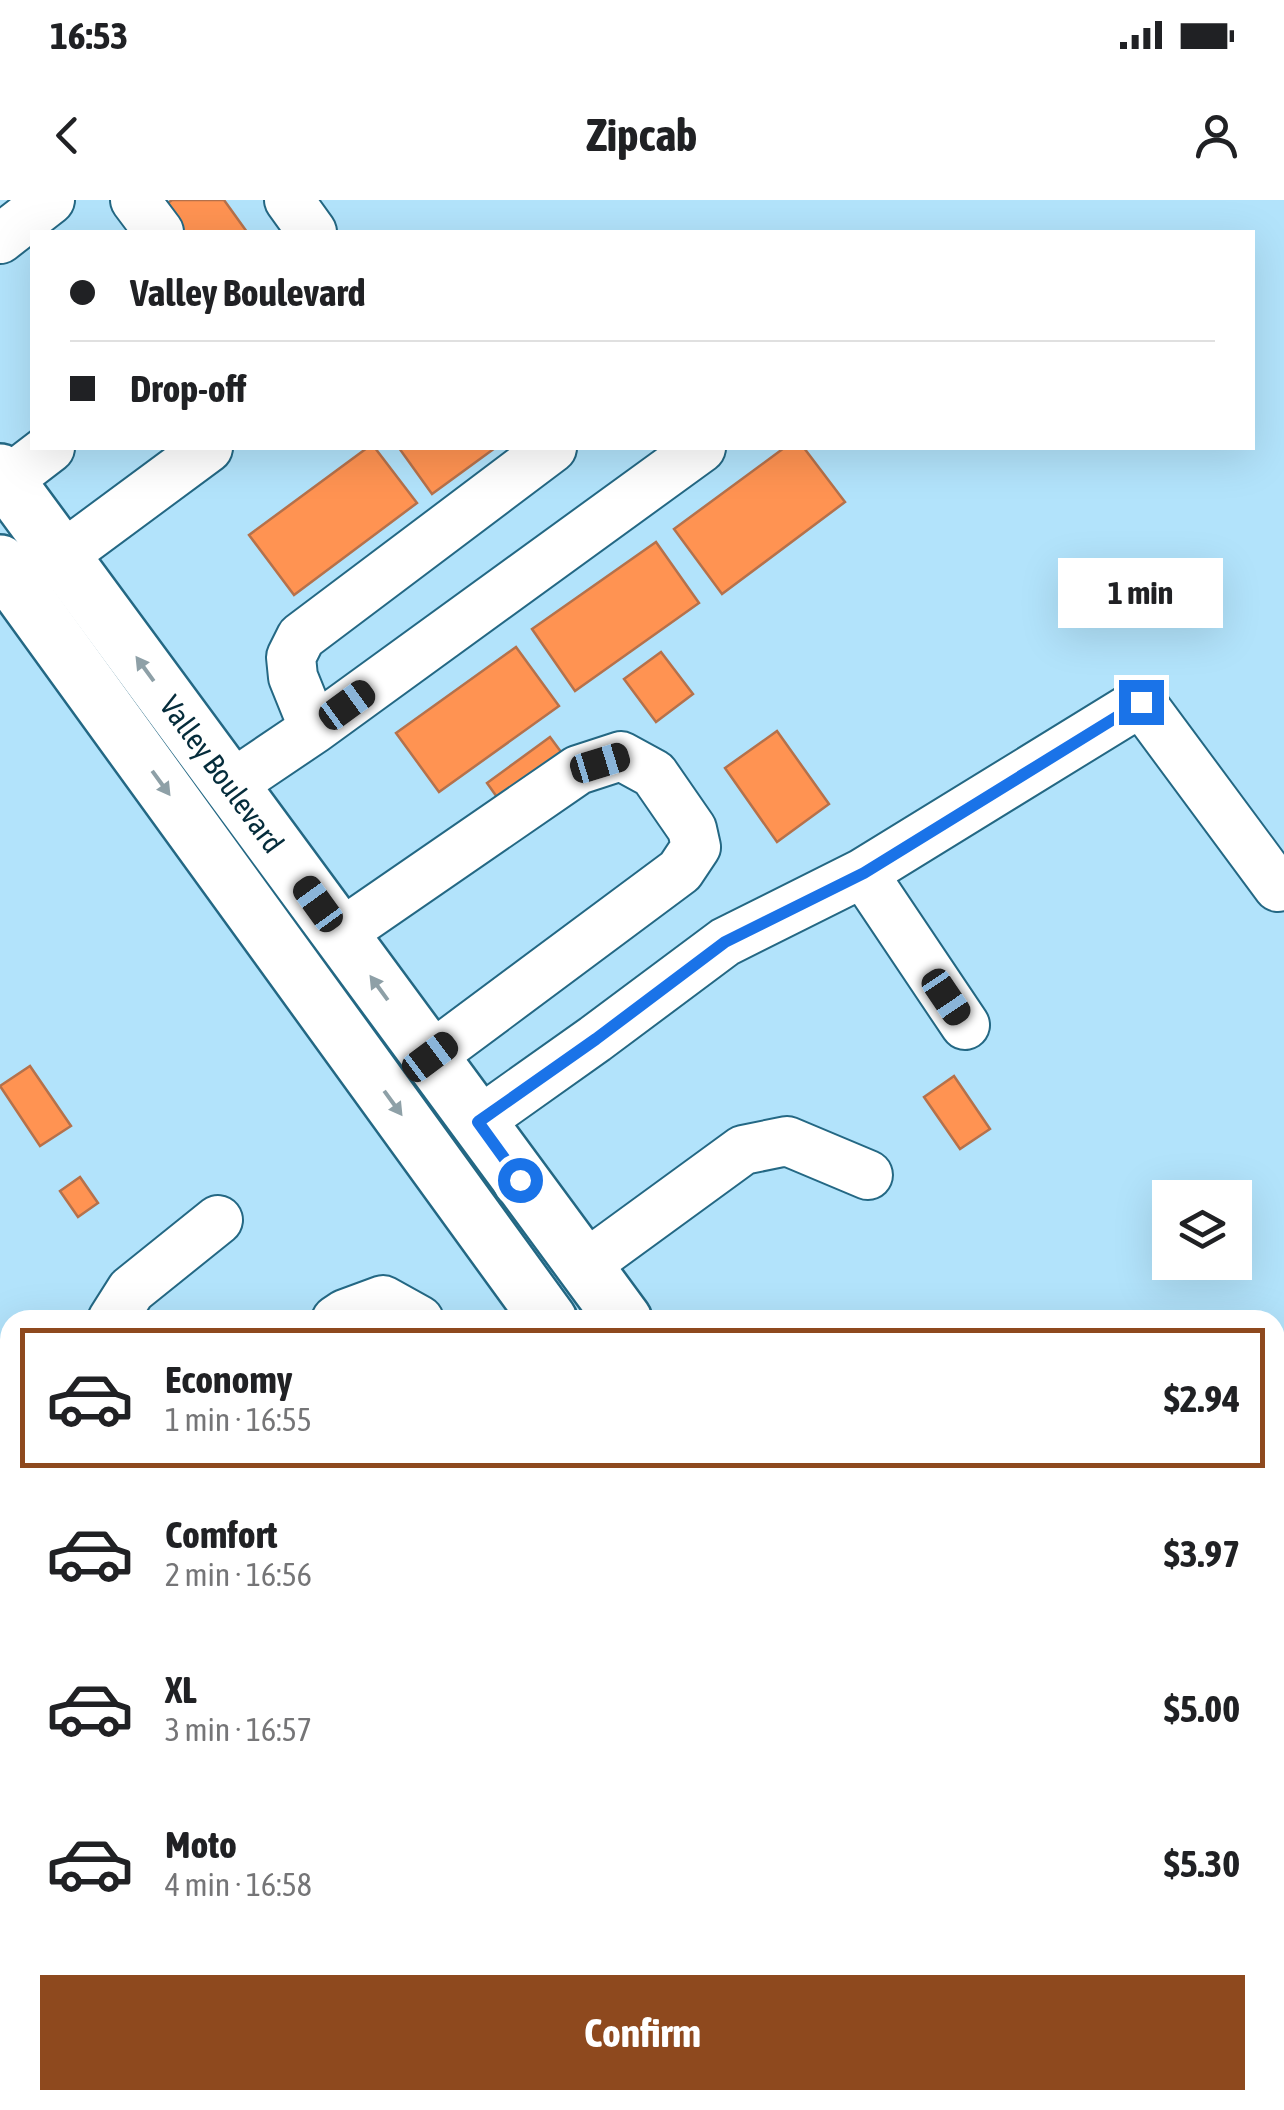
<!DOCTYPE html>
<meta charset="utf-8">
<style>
body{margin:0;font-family:"Asap Condensed",sans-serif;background:#f2f2f2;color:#202124;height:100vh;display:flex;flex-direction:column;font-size:38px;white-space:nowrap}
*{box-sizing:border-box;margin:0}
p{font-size:32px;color:#757577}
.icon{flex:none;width:55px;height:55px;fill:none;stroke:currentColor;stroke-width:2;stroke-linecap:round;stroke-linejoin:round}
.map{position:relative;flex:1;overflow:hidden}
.details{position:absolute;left:0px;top:1110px;width:1285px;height:800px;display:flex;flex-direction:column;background:#fff;border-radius:30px 30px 0 0;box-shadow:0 10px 40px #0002}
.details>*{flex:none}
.top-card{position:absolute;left:30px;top:30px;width:1225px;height:220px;border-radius:0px;box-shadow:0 10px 40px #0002;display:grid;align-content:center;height:220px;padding:0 40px;background:#fff}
.tools{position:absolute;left:1152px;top:980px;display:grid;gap:20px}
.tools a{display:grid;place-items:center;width:100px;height:100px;border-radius:0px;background:#fff;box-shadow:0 10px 40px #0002;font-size:50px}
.end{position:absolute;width:45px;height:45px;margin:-22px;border:12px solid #1a73e8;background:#fff;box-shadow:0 0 0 5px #fff}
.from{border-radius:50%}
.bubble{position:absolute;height:70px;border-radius:0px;background:#fff;box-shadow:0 10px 40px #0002;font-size:32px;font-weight:700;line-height:70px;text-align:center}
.car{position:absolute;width:30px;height:60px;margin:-30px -15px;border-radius:12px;box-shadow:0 0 8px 2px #0007;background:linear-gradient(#222 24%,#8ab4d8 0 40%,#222 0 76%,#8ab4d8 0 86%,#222 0)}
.top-card b{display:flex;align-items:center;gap:35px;height:95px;font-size:38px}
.top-card b+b{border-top:2px solid #e0e0e0}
.top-card i{width:25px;height:25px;background:#202124}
ul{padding:18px 0 0;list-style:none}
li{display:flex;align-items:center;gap:30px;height:140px;margin:0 20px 15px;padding:0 20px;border:5px solid transparent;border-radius:0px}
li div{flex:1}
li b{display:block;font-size:38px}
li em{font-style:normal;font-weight:700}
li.active{border-color:#8e491e}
li>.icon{width:90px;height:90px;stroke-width:1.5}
.primary-button{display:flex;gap:20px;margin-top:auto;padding:20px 40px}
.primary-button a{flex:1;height:115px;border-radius:0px;background:#8e491e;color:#fff;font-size:40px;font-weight:700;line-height:115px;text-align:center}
.status{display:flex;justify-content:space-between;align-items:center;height:70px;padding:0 50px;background:#fff;direction:ltr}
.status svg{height:28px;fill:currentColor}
header{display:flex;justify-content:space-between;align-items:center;height:130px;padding:0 40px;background:#fff;font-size:45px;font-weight:700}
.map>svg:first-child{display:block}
.built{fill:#9fd4ee}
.building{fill:#ff9352;stroke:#b5714b;stroke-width:2.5}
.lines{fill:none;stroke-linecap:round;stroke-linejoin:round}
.minor-casing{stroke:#246884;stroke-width:52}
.major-casing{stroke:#246884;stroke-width:60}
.minor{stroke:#fff;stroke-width:48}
.major{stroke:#fff;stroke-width:55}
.oneway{fill:#8ea0a7}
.route{stroke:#1a73e8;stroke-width:12}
.labels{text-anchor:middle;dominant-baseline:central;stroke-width:9;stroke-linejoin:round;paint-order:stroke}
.street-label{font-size:30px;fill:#052c3b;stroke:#fbfbfb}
</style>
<div class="status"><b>16:53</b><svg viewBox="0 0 49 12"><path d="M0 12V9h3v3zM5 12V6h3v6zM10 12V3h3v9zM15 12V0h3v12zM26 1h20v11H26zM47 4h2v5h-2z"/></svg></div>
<header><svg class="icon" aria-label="back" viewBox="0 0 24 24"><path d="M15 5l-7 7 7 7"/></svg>Zipcab<svg class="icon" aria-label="person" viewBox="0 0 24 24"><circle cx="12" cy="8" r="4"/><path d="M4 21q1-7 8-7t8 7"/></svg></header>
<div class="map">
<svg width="1284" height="1910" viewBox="0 0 1284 1910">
<rect width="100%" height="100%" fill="#b2e3fb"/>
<path class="built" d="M1284,1529V1910H1272L1264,1900H1275V1536Z"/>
<path class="building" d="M172,0H224L247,32H179L161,8Z
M367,248H375L417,303L294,395L249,335Z
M399,248H495L432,294Z
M784,248H804L845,302L722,394L674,329Z
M656,342L699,403L575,491L532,429Z
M516,447L559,506L439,592L396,533Z
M661,452L693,494L656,522L624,479Z
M777,531L829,604L777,642L725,568Z
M550,537L567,560L504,607L487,583Z
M30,866L71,926L40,946L0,886Z
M954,876L990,929L960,949L924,897Z
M80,977L98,1003L78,1017L60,991Z
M1284,1673V1758L1275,1745V1680Z"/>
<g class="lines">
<defs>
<path id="minor" d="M135,0L159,32
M289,0L312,32
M0,39L50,0
M7,281L50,248
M62,356L208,248
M314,529L293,477L291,457L301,437L552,248
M231,585L314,529L701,248
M863,673L965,825
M340,734L578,570L621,556L654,574L692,629L696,647L680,671L430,857
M478,922L595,839L725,742L863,673L1141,502L1278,687
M584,1066L743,950L787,941L868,975
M112,1120L131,1090L218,1020
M336,1120L345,1114L383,1100L419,1120
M0,1262L10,1255
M0,1532L10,1525
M0,1803L10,1796
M1275,1838L1283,1833
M82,1910L95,1900
M374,1910L388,1900"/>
<g id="major">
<path id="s1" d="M0,272L624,1120"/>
<path d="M0,363L549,1120"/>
<path d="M1121,1900L1128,1910"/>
<path d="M1197,1900L1205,1910"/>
</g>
</defs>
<use href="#minor" class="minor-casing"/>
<use href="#major" class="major-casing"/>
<use href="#minor" class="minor"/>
<use href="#major" class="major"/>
</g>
<defs><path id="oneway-solid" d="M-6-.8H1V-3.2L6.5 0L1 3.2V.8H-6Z" transform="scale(2.5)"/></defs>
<g class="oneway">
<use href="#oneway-solid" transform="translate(145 469) rotate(-126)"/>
<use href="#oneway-solid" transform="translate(161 583) rotate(54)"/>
<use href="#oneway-solid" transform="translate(379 788) rotate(-126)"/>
<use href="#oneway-solid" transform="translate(393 903) rotate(54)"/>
</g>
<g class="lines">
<path class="route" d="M520,980L478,922L596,839L725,742L864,673L1141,502"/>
</g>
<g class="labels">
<g class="street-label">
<text stroke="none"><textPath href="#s1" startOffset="375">Valley Boulevard</textPath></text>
</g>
</g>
</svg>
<div class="tools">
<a><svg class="icon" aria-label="layers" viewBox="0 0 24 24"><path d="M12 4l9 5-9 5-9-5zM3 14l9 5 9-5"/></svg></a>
</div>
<i class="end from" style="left:520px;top:980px"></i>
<i class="end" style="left:1141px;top:502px"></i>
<div class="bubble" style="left:1058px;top:358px;width:165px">1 min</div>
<i class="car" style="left:347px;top:505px;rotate:54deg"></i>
<i class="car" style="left:600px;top:563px;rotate:73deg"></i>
<i class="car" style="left:318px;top:704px;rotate:324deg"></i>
<i class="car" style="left:946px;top:797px;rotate:146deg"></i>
<i class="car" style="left:430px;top:857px;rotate:53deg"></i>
<div class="top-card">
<b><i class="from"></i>Valley Boulevard</b>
<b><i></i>Drop-off</b>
</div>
<section class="details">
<ul>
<li class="active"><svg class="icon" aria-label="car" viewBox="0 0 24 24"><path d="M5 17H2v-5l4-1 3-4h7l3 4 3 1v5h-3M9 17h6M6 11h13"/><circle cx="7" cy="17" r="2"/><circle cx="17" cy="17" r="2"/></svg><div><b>Economy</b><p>1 min · 16:55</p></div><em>$2.94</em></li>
<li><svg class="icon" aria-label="car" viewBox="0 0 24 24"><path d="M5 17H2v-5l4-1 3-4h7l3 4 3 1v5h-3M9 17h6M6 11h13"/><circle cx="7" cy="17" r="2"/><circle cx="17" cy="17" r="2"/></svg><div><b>Comfort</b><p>2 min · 16:56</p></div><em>$3.97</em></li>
<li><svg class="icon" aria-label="car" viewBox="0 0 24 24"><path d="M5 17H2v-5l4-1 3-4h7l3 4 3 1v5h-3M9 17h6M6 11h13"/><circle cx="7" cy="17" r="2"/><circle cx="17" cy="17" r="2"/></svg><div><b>XL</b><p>3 min · 16:57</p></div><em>$5.00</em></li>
<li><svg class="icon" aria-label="car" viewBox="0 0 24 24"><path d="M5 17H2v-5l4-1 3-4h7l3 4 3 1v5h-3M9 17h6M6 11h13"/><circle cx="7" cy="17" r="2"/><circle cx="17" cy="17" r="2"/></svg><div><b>Moto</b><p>4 min · 16:58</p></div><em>$5.30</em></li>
</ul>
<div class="primary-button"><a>Confirm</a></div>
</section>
</div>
